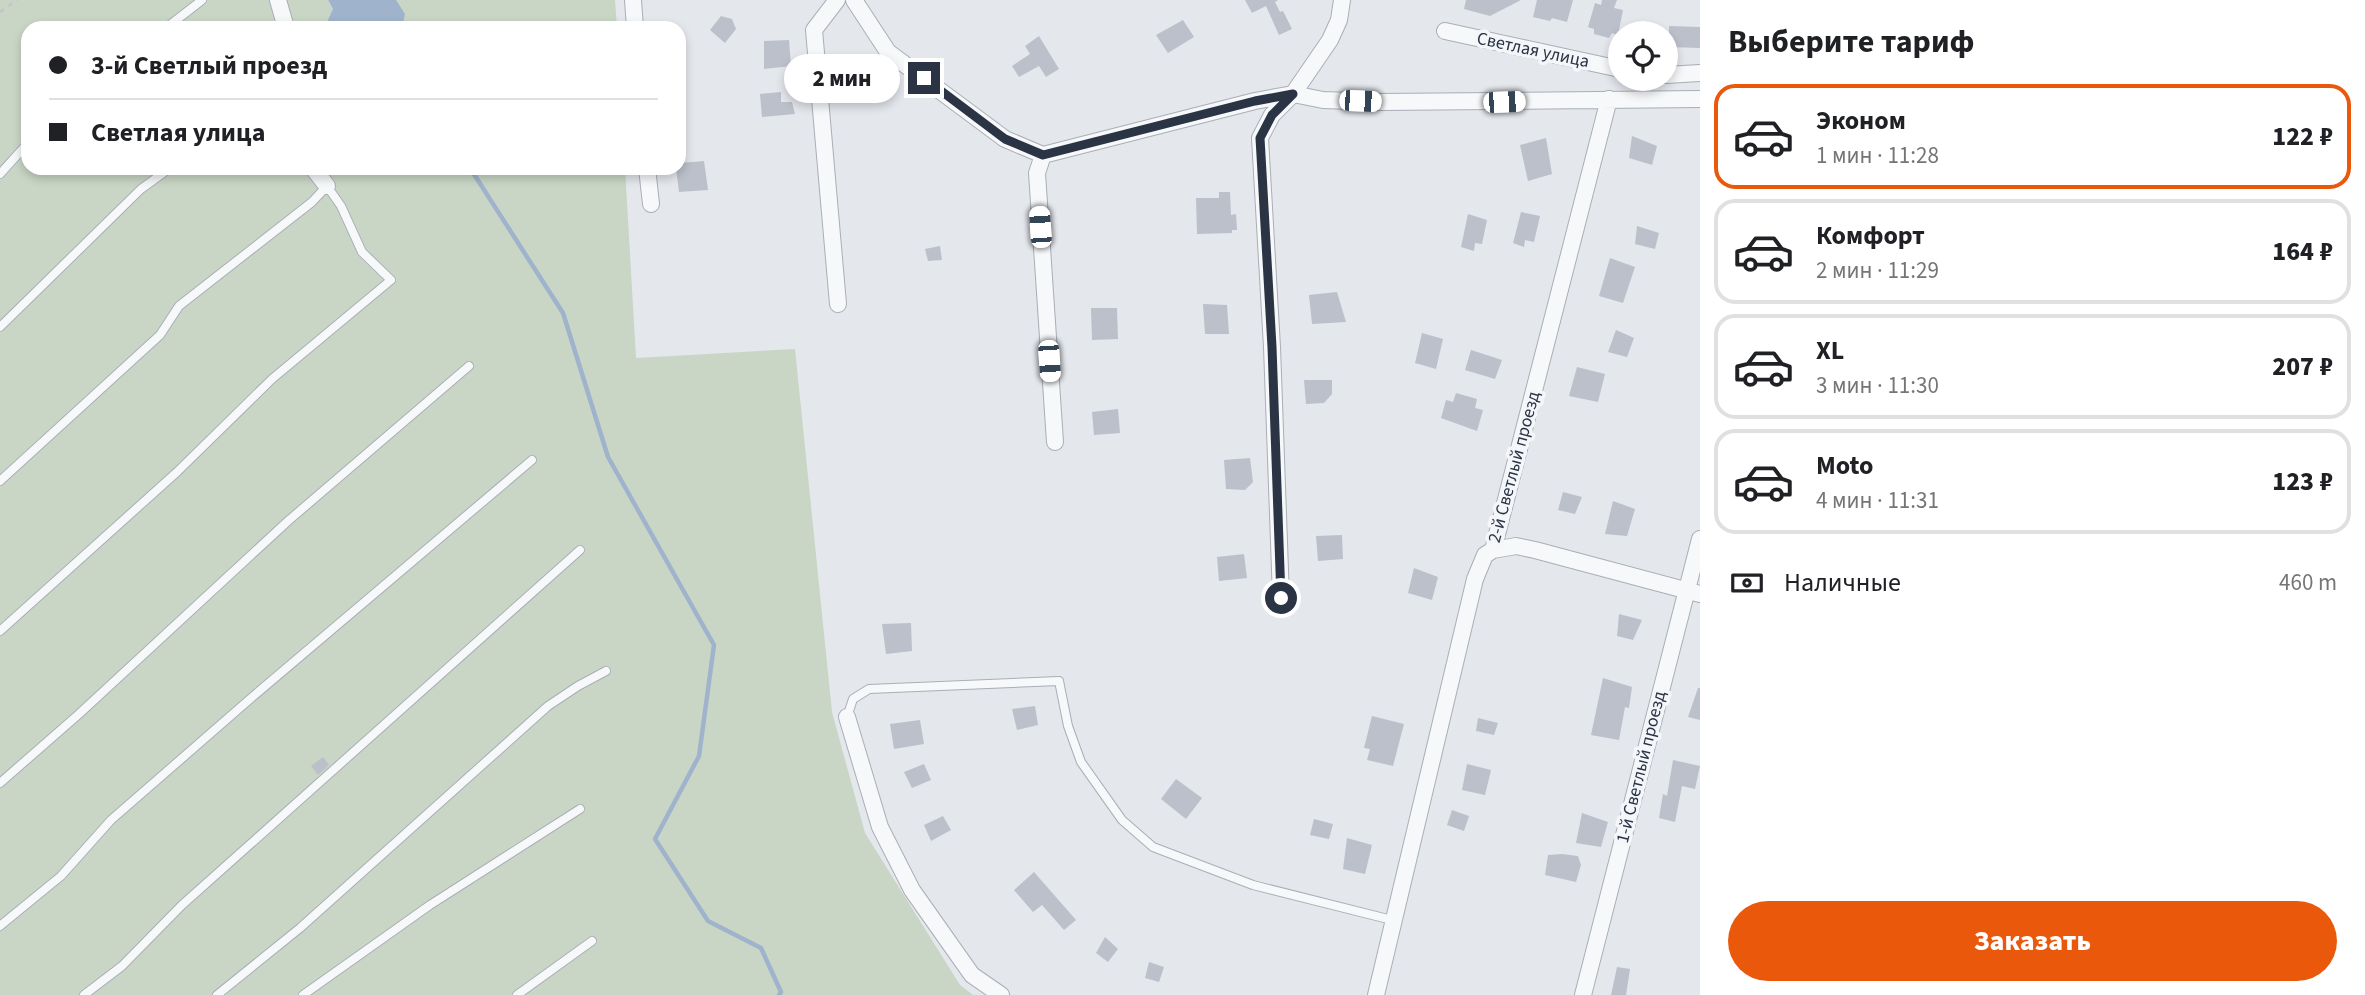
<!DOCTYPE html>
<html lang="ru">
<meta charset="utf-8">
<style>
body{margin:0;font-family:"Source Sans 3",sans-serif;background:#f2f2f2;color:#202124;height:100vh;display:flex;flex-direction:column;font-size:26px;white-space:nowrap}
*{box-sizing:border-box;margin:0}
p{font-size:23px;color:#757577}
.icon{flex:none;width:38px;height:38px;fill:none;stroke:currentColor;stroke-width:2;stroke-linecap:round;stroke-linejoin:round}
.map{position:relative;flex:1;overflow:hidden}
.sheet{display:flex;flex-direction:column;background:#fff;width:665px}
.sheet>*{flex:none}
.guide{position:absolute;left:21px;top:21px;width:665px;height:154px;border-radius:21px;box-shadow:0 4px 10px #0003;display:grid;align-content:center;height:154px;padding:0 28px;background:#fff}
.fabs{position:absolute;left:1608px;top:21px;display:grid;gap:14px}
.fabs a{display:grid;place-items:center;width:70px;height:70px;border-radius:50%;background:#fff;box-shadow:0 4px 10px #0003;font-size:35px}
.end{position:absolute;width:32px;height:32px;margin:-16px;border:9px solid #2b3445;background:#fff;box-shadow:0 0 0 4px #fff}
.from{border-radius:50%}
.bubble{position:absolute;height:49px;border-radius:24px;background:#fff;box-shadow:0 4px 10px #0003;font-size:23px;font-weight:800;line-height:49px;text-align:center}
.car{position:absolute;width:21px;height:42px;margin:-21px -10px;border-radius:9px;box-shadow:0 0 5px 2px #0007;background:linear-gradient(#fff 24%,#345 0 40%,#fff 0 76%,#345 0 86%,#fff 0)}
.guide b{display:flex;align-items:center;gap:24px;height:66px;font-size:26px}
.guide b+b{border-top:2px solid #e0e0e0}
.guide i{width:18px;height:18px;background:#202124}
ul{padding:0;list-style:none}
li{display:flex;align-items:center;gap:21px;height:105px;margin:0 14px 10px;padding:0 14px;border:4px solid #e0e0e0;border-radius:21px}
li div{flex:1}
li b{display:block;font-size:26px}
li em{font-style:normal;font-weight:800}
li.active{border-color:#ea580c}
li>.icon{width:63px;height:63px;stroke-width:1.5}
h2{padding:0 28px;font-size:32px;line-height:84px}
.pay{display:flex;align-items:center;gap:18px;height:77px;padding:0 28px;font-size:26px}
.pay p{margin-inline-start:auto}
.primary-button{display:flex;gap:14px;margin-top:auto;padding:14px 28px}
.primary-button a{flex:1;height:80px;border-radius:42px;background:#ea580c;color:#fff;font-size:28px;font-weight:800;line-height:80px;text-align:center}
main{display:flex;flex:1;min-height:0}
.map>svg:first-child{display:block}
.green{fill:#c9d6c5}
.water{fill:#9fb4cc}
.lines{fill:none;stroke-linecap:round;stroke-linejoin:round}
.stream{stroke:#9fb4cc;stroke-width:4.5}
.building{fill:#bbc0ca}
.lane-casing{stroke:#a9aeb7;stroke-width:10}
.street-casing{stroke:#a9aeb7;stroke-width:18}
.path{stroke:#c2c5cb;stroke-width:2.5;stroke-dasharray:5 5;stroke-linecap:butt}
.lane{stroke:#f7f8fa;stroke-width:8}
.street{stroke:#f7f8fa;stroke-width:16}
.route{stroke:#2b3445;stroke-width:9}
.labels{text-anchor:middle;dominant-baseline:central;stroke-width:7;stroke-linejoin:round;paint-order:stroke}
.street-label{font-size:18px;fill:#2b3445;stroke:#f4f6f9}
</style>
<main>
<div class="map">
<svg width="1700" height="995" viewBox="0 0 1700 995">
<rect width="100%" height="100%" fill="#e4e7ec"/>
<path class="green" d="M0,0H328L333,9L325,26L327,28H28V168H625L636,358L795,349L832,712L865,833L960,985L973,995H0Z
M396,0H615L617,28H402Z"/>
<path class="water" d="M328,0H396L405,14L402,28H327L325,26L333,9Z"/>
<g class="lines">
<path class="stream" d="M470,168L563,313L608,457L714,645L699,756L655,839L708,921L761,948L781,992L779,995"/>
</g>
<path class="building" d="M1245,0H1278L1275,2L1280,12L1283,11L1292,29L1279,35L1266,6L1252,13Z
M1466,0H1521L1490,16L1464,9Z
M1537,0H1573L1567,22L1552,18L1550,21L1533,17Z
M1602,0H1617L1614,8L1623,10L1618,35L1612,33L1609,38L1594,34V29L1588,27L1595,3L1601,5Z
M721,16L732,19L736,29L725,43L710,30Z
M1183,20L1194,37L1168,53L1156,35Z
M1669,26L1700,27V48L1669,47Z
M1039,36L1059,69L1046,77L1039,66L1019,77L1012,66L1030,54L1025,46Z
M789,40L791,66L764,69V41Z
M781,92V102H792L795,114L762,117L760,94Z
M1632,136L1657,146L1652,165L1629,158Z
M1546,138L1552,174L1528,181L1520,145Z
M704,161L708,190L679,192L676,168H679V163Z
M1219,192H1230L1231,215L1236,214L1237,230H1232V233L1197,234L1196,198H1219Z
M1521,212L1540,216L1534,242L1525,240L1524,247L1513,243Z
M1468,214L1487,220L1482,244L1475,243L1474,251L1461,247Z
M1637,226L1659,233L1655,249L1635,244Z
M940,246L942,260L928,261L925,249Z
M1610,258L1635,267L1623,303L1599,296Z
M1337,292L1346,322L1312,324L1309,295Z
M1203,304L1227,305L1229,334H1205Z
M1091,308H1117L1118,339L1092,340Z
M1616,330L1634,338L1627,357L1608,352Z
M1422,333L1443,339L1436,369L1415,363Z
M1471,350L1502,360L1495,379L1465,370Z
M1577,367L1605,374L1598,402L1569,396Z
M1304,380H1332V394L1324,403L1306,404Z
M1456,393L1477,399L1475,408L1483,410L1477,431L1441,418L1446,400L1453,402Z
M1118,409L1120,433L1094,435L1092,412Z
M1250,458L1253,482L1245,490L1226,489L1224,460Z
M1563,492L1582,497L1575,514L1558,510Z
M1613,501L1635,509L1627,536L1605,534Z
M1342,535L1343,559L1318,561L1316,536Z
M1244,554L1247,578L1219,581L1217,557Z
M1414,568L1438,577L1432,600L1408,593Z
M1619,614L1642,620L1633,640L1617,636Z
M911,623L912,651L886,654L882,624Z
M1603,678L1632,687L1629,708L1625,707L1619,740L1591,735Z
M1698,688H1700V720L1688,717Z
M1035,706L1038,725L1017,730L1012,709Z
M1372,716L1404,724L1393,766L1367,760L1370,749L1364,748Z
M1478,718L1498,723L1494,735L1476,731Z
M920,720L924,744L894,749L890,724Z
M323,757L329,765L318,775L311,766Z
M1673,760L1700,766L1695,789L1682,786L1675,822L1659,818L1663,794L1667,796Z
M924,764L931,780L912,788L904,772Z
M1467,764L1491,770L1485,795L1462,790Z
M1176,779L1202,798L1186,819L1161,799Z
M1452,810L1469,816L1464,831L1447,825Z
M1582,813L1608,822L1601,847L1576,843Z
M943,816L951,830L931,841L924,825Z
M1314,819L1333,824L1329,839L1310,835Z
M1347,838L1372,845L1365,874L1343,869Z
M1562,854L1578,856L1581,865L1576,882L1545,875L1548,855Z
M1034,872L1076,920L1064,930L1042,905L1033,912L1014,890Z
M1105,937L1118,949L1108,962L1096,953Z
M1149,962L1164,967L1159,982L1145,978Z
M1617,967L1630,969L1626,995H1611Z"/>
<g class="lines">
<defs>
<path id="lane" d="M166,28L202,0
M0,174L28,143
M0,327L141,189L170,168
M0,481L160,335L179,306L312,202L327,186L341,206L362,252L391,280L272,379L177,472L0,631
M847,717L853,699L869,689L1059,681L1068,726L1081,762L1122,820L1153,847L1253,885L1392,920
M0,783L79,714L288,521L469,366
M0,926L61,876L111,820L250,699L532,460
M84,995L122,966L182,905L580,550
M217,995L300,928L548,706L578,686L606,671
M303,995L430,905L580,809
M517,995L592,941"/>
<path id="street" d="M278,0L286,28
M633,0L635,28
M837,0L814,30L838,304
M854,0L888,52L1005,139L1043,155L1255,101L1293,94L1323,100L1379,102L1700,99
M1445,31L1620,69
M1666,75L1700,73
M1043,155L1037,173L1055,442
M313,168L327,186
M647,168L651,204
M1493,550L1516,546L1535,550L1700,594
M1281,598L1272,347L1260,138L1272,115L1293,94L1330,40L1339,20L1342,0
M847,717L880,827L912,890L972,975L1001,995
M1376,995L1475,579L1485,555L1493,550L1609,99
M1583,995L1700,539"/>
</defs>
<use href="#lane" class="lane-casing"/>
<use href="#street" class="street-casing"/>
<path class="path" d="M0,12L17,0"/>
<use href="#lane" class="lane"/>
<use href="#street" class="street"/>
</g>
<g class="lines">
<path class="route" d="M924,78L1005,139L1043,155L1255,101L1293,94L1272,115L1260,138L1272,347L1281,598"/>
</g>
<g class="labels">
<g class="street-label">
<text transform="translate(1533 50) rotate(12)">Светлая улица</text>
<text transform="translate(1514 467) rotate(-75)">2-й Светлый проезд</text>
<text transform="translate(1641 767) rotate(-76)">1-й Светлый проезд</text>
</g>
</g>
</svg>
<div class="fabs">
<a><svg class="icon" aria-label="locate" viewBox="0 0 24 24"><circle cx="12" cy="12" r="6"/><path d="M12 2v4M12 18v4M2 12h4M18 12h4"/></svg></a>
</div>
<i class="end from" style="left:1281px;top:598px"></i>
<i class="end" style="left:924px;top:78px"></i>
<div class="bubble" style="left:784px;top:54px;width:116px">2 мин</div>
<i class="car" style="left:1360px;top:101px;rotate:92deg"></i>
<i class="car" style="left:1504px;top:102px;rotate:88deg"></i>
<i class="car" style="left:1040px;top:227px;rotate:356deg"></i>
<i class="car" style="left:1049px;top:361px;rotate:176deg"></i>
<div class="guide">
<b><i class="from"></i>3-й Светлый проезд</b>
<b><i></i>Светлая улица</b>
</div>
</div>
<section class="sheet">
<h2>Выберите тариф</h2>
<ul>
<li class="active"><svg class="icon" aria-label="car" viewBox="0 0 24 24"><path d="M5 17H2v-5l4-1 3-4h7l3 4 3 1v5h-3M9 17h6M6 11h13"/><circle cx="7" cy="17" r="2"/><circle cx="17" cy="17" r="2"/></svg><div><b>Эконом</b><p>1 мин · 11:28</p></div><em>122 ₽</em></li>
<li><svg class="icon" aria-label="car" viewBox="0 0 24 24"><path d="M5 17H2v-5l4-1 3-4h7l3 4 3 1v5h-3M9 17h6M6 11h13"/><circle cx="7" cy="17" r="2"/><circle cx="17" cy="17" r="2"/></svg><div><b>Комфорт</b><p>2 мин · 11:29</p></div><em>164 ₽</em></li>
<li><svg class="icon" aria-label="car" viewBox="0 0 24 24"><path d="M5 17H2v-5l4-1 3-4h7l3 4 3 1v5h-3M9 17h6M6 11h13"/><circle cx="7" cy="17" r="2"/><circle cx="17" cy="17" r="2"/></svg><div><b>XL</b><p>3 мин · 11:30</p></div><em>207 ₽</em></li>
<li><svg class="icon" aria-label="car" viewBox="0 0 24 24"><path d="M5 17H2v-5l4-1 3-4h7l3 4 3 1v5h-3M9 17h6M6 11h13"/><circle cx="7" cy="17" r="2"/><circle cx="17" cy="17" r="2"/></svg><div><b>Moto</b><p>4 мин · 11:31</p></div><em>123 ₽</em></li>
</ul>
<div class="pay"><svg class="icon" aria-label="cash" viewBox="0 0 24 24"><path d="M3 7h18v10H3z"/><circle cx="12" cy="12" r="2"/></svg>Наличные<p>460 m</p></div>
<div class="primary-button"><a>Заказать</a></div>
</section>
</main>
